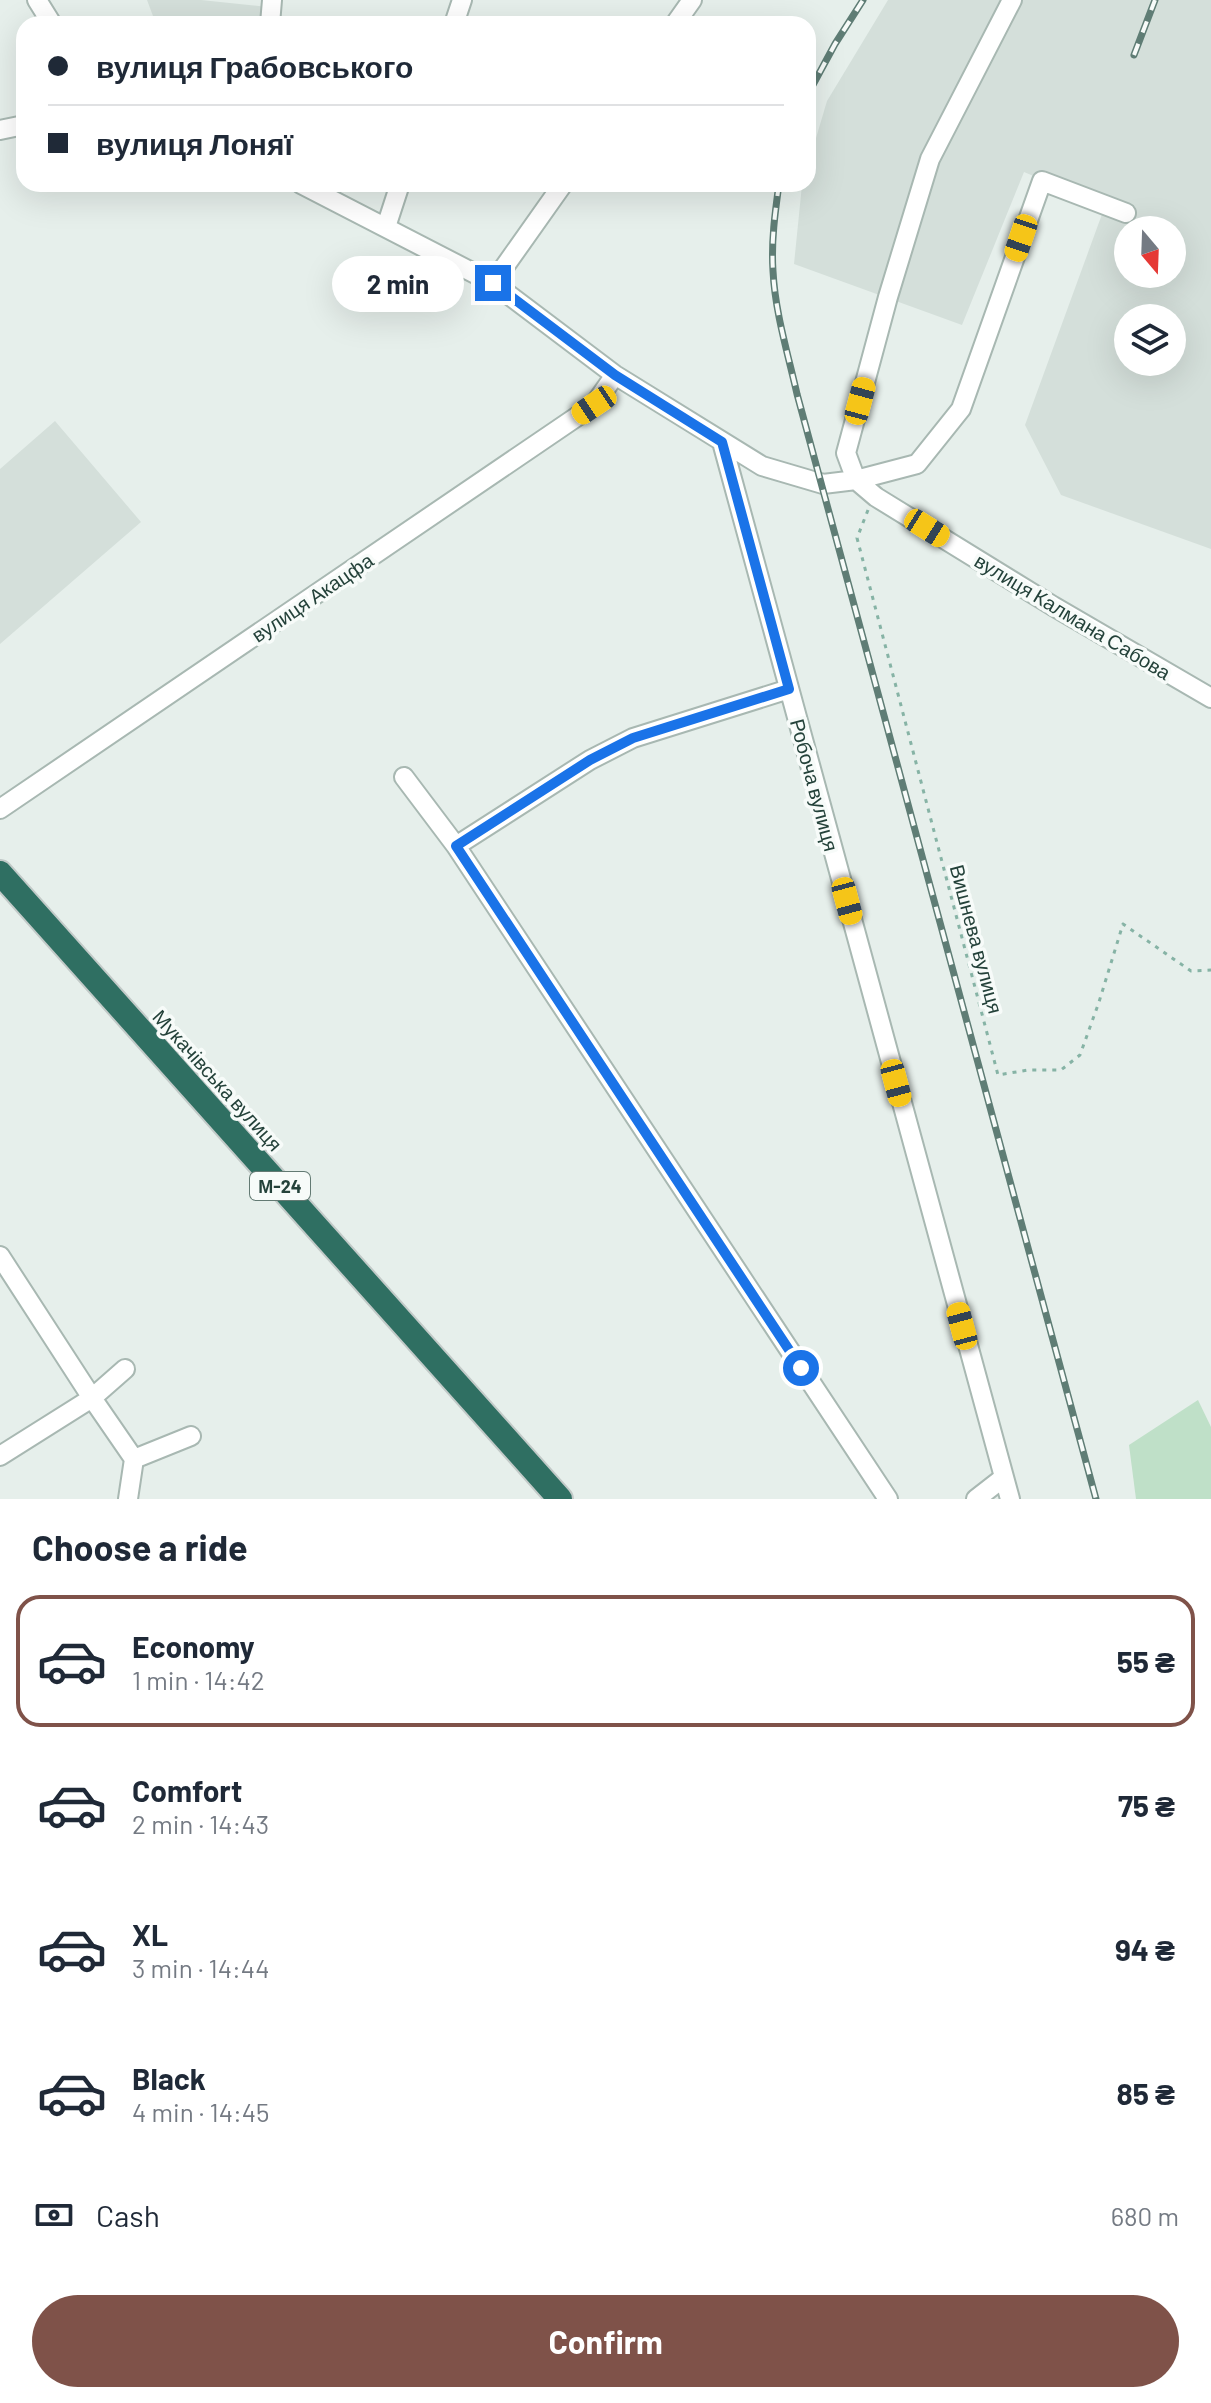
<!DOCTYPE html>
<meta charset="utf-8">
<style>
body{margin:0;font-family:Barlow,sans-serif;background:#f2f2f3;color:#1f2937;height:100vh;display:flex;flex-direction:column;font-size:30px;white-space:nowrap}
*{box-sizing:border-box;margin:0}
p{font-size:26px;color:#747a83}
.icon{flex:none;width:44px;height:44px;fill:none;stroke:currentColor;stroke-width:2;stroke-linecap:round;stroke-linejoin:round}
.map{position:relative;height:1499px;overflow:hidden}
.details{display:flex;flex-direction:column;background:#fff;flex:1}
.details>*{flex:none}
.hud{position:absolute;left:16px;top:16px;width:800px;height:176px;border-radius:24px;box-shadow:0 8px 32px #0002;display:grid;align-content:center;height:176px;padding:0 32px;background:#fff}
.needle{width:52px;rotate:161deg}
.buttons{position:absolute;left:1114px;top:216px;display:grid;gap:16px}
.buttons a{display:grid;place-items:center;width:72px;height:72px;border-radius:50%;background:#fff;box-shadow:0 8px 32px #0002;font-size:40px}
.end{position:absolute;width:36px;height:36px;margin:-18px;border:10px solid #1a73e8;background:#fff;box-shadow:0 0 0 4px #fff}
.from{border-radius:50%}
.bubble{position:absolute;height:56px;border-radius:28px;background:#fff;box-shadow:0 8px 32px #0002;font-size:26px;font-weight:700;line-height:56px;text-align:center}
.car{position:absolute;width:24px;height:48px;margin:-24px -12px;border-radius:10px;box-shadow:0 0 6px 2px #0007;background:linear-gradient(#f5c518 24%,#345 0 40%,#f5c518 0 76%,#345 0 86%,#f5c518 0)}
.hud b{display:flex;align-items:center;gap:28px;height:76px;font-size:30px}
.hud b+b{border-top:2px solid #e0e1e3}
.hud i{width:20px;height:20px;background:#1f2937}
ul{padding:0;list-style:none}
li{display:flex;align-items:center;gap:24px;height:132px;margin:0 16px 12px;padding:0 16px;border:4px solid transparent;border-radius:24px}
li div{flex:1}
li b{display:block;font-size:30px}
li em{font-style:normal;font-weight:700}
li.on{border-color:#7f5249}
li>.icon{width:72px;height:72px;stroke-width:1.5}
h2{padding:0 32px;font-size:36px;line-height:96px}
.pay{display:flex;align-items:center;gap:20px;height:88px;padding:0 32px;font-size:30px}
.pay p{margin-inline-start:auto}
.button{display:flex;gap:16px;margin-top:auto;padding:16px 32px}
.button a{flex:1;height:92px;border-radius:48px;background:#7f5249;color:#fff;font-size:32px;font-weight:700;line-height:92px;text-align:center}
.map>svg:first-child{display:block}
.built{fill:#d4dfda;fill-rule:evenodd}
.green{fill:#bfe0c8}
.lines{fill:none;stroke-linecap:round;stroke-linejoin:round}
.minor-casing{stroke:#a8b8b2;stroke-width:22}
.highway-casing{stroke:#c2cac8;stroke-width:28}
.path{stroke:#86b3a5;stroke-width:3;stroke-dasharray:4 6;stroke-linecap:butt}
.minor{stroke:#fff;stroke-width:18}
.highway{stroke:#2f6f62;stroke-width:24}
.rail-casing{stroke:#5f7d75;stroke-width:7}
.rail{stroke:#f7fbf9;stroke-width:4;stroke-dasharray:12;stroke-linecap:butt}
.route{stroke:#1a73e8;stroke-width:10}
.labels{text-anchor:middle;dominant-baseline:central;stroke-width:7;stroke-linejoin:round;paint-order:stroke}
.shield{fill:#f7fbf9;stroke:#637a73;stroke-width:2}
.shield-label{font-size:18px;font-weight:bold;fill:#24423a}
.street-label{font-size:20px;fill:#24423a;stroke:#f7fbf9}
</style>
<div class="map">
<svg width="1211" height="1499" viewBox="0 0 1211 1499">
<rect width="100%" height="100%" fill="#e6efeb"/>
<path class="built" d="M147,0H201L268,7L267,24H156Z
M888,0H1211V549L1061,495L1025,425L1105,206L1024,172L962,325L794,264L802,185L808,184V165L827,101ZM1128,230H1172V274H1128ZM1128,318H1172V362H1128Z
M55,421L141,522L0,644V469Z"/>
<path class="green" d="M1198,1400L1211,1427V1499H1136L1129,1445Z"/>
<g class="lines">
<defs>
<path id="minor" d="M37,0L52,24
M270,24L272,0
M454,24L462,0
M675,24L692,0
M0,130L24,125
M301,184L493,283L615,375L762,466L823,484L856,480L917,464L961,409L1042,181L1126,213
M386,227L400,184
M493,283L563,184
M722,442L1010,1499
M856,480L846,453L888,297L930,159L1012,0
M856,480L876,497L1053,606L1211,698
M404,777L456,846L888,1499
M0,809L594,405L615,375
M456,846L590,760L633,738L789,689
M0,1256L92,1398L134,1459
M0,1456L92,1398L125,1369
M128,1499L134,1459L191,1436
M976,1499L1003,1478"/>
<path id="highway" d="M0,873L560,1499"/>
</defs>
<use href="#minor" class="minor-casing"/>
<use href="#highway" class="highway-casing"/>
<path class="path" d="M868,510L857,538L998,1075L1028,1070H1061L1080,1055L1099,1002L1123,924L1191,971L1211,970"/>
<use href="#minor" class="minor"/>
<use href="#highway" class="highway"/>
<defs>
<path id="rail" d="M1134,55L1155,0
M808,94L835,44L863,0
M779,184C775,213 771,242 773,271C775,312 788,354 797,394L1096,1499"/>
</defs>
<use href="#rail" class="rail-casing"/>
<use href="#rail" class="rail"/>
</g>
<g class="lines">
<path class="route" d="M493,283L615,375L722,442L789,689L633,738L590,760L456,846L801,1368"/>
</g>
<g class="labels">
<rect class="shield" x="250" y="1172" width="60" height="28" rx="6"/>
<g class="shield-label">
<text x="280" y="1186">М-24</text>
</g>
<g class="street-label">
<text transform="translate(312 597) rotate(-34)">вулиця Акацфа</text>
<text transform="translate(1073 616) rotate(31)">вулиця Калмана Сабова</text>
<text transform="translate(815 785) rotate(75)">Робоча вулиця</text>
<text transform="translate(977 939) rotate(75)">Вишнева вулиця</text>
<text transform="translate(218 1080) rotate(48)">Мукачівська вулиця</text>
</g>
</g>
</svg>
<div class="buttons">
<a><svg class="needle" viewBox="-14 -14 28 28"><path d="M0-13l5 13h-10z" fill="#e53935"/><path d="M0 13l5-13h-10z" fill="#747a83"/></svg></a>
<a><svg class="icon" aria-label="layers" viewBox="0 0 24 24"><path d="M12 4l9 5-9 5-9-5zM3 14l9 5 9-5"/></svg></a>
</div>
<i class="end from" style="left:801px;top:1368px"></i>
<i class="end" style="left:493px;top:283px"></i>
<div class="bubble" style="left:332px;top:256px;width:132px">2 min</div>
<i class="car" style="left:1021px;top:238px;rotate:199deg"></i>
<i class="car" style="left:860px;top:401px;rotate:15deg"></i>
<i class="car" style="left:594px;top:405px;rotate:236deg"></i>
<i class="car" style="left:927px;top:528px;rotate:122deg"></i>
<i class="car" style="left:847px;top:901px;rotate:165deg"></i>
<i class="car" style="left:896px;top:1083px;rotate:165deg"></i>
<i class="car" style="left:962px;top:1326px;rotate:345deg"></i>
<div class="hud">
<b><i class="from"></i>вулиця Грабовського</b>
<b><i></i>вулиця Лоняї</b>
</div>
</div>
<section class="details">
<h2>Choose a ride</h2>
<ul>
<li class="on"><svg class="icon" aria-label="car" viewBox="0 0 24 24"><path d="M5 17H2v-5l4-1 3-4h7l3 4 3 1v5h-3M9 17h6M6 11h13"/><circle cx="7" cy="17" r="2"/><circle cx="17" cy="17" r="2"/></svg><div><b>Economy</b><p>1 min · 14:42</p></div><em>55 ₴</em></li>
<li><svg class="icon" aria-label="car" viewBox="0 0 24 24"><path d="M5 17H2v-5l4-1 3-4h7l3 4 3 1v5h-3M9 17h6M6 11h13"/><circle cx="7" cy="17" r="2"/><circle cx="17" cy="17" r="2"/></svg><div><b>Comfort</b><p>2 min · 14:43</p></div><em>75 ₴</em></li>
<li><svg class="icon" aria-label="car" viewBox="0 0 24 24"><path d="M5 17H2v-5l4-1 3-4h7l3 4 3 1v5h-3M9 17h6M6 11h13"/><circle cx="7" cy="17" r="2"/><circle cx="17" cy="17" r="2"/></svg><div><b>XL</b><p>3 min · 14:44</p></div><em>94 ₴</em></li>
<li><svg class="icon" aria-label="car" viewBox="0 0 24 24"><path d="M5 17H2v-5l4-1 3-4h7l3 4 3 1v5h-3M9 17h6M6 11h13"/><circle cx="7" cy="17" r="2"/><circle cx="17" cy="17" r="2"/></svg><div><b>Black</b><p>4 min · 14:45</p></div><em>85 ₴</em></li>
</ul>
<div class="pay"><svg class="icon" aria-label="cash" viewBox="0 0 24 24"><path d="M3 7h18v10H3z"/><circle cx="12" cy="12" r="2"/></svg>Cash<p>680 m</p></div>
<div class="button"><a>Confirm</a></div>
</section>
